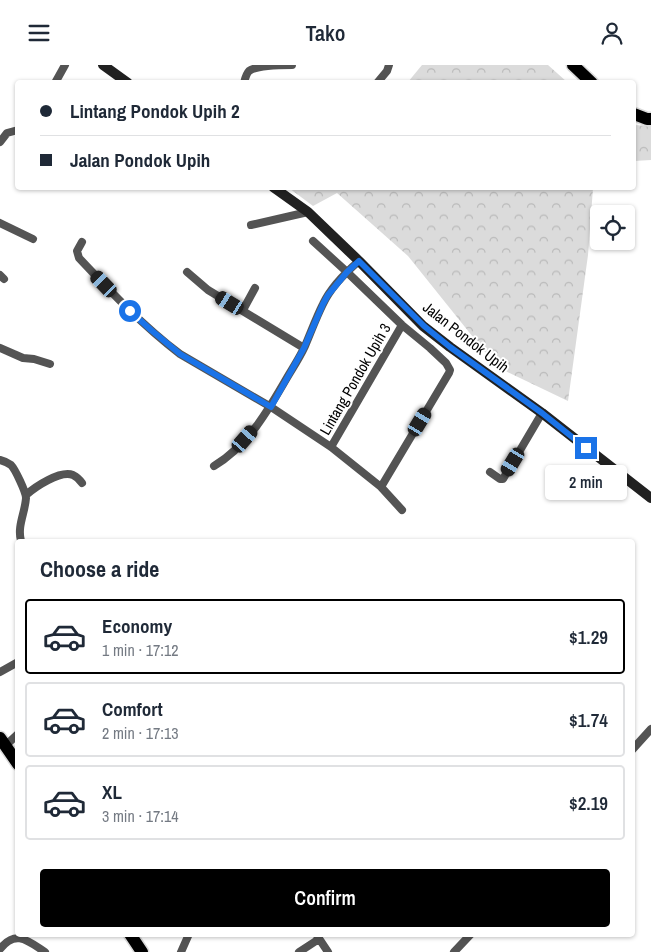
<!DOCTYPE html>
<meta charset="utf-8">
<style>
body{margin:0;font-family:"Archivo Narrow",sans-serif;background:#f2f2f3;color:#1f2937;height:100vh;display:flex;flex-direction:column;font-size:19px;white-space:nowrap}
*{box-sizing:border-box;margin:0}
p{font-size:16px;color:#747a83}
.icon{flex:none;width:28px;height:28px;fill:none;stroke:currentColor;stroke-width:2;stroke-linecap:round;stroke-linejoin:round}
.map{position:relative;flex:1;overflow:hidden}
.panel{position:absolute;left:15px;top:474px;width:620px;height:398px;display:flex;flex-direction:column;background:#fff;border-radius:5px;box-shadow:0 1px 4px #0004}
.panel>*{flex:none}
.guide{position:absolute;left:15px;top:15px;width:621px;height:110px;border-radius:5px;box-shadow:0 1px 4px #0004;display:grid;align-content:center;height:110px;padding:0 25px;background:#fff}
.tools{position:absolute;left:590px;top:140px;display:grid;gap:10px}
.tools a{display:grid;place-items:center;width:45px;height:45px;border-radius:5px;background:#fff;box-shadow:0 1px 4px #0004;font-size:25px}
.end{position:absolute;width:22px;height:22px;margin:-11px;border:6px solid #1a73e8;background:#fff;box-shadow:0 0 0 2px #fff}
.from{border-radius:50%}
.bubble{position:absolute;height:35px;border-radius:5px;background:#fff;box-shadow:0 1px 4px #0004;font-size:16px;font-weight:600;line-height:35px;text-align:center}
.car{position:absolute;width:15px;height:30px;margin:-15px -8px;border-radius:6px;box-shadow:0 0 4px 1px #0007;background:linear-gradient(#222 24%,#8ab4d8 0 40%,#222 0 76%,#8ab4d8 0 86%,#222 0)}
.guide b{display:flex;align-items:center;gap:18px;height:48px;font-size:19px}
.guide b+b{border-top:1px solid #e0e1e3}
.guide i{width:12px;height:12px;background:#1f2937}
ul{padding:0;list-style:none}
li{display:flex;align-items:center;gap:15px;height:75px;margin:0 10px 8px;padding:0 15px;border:2px solid #e0e1e3;border-radius:5px}
li div{flex:1}
li b{display:block;font-size:19px}
li em{font-style:normal;font-weight:600}
li.selected{border-color:#000}
li>.icon{width:45px;height:45px;stroke-width:1.5}
h2{padding:0 25px;font-size:22px;line-height:60px}
.primary-button{display:flex;gap:10px;margin-top:auto;padding:10px 25px}
.primary-button a{flex:1;height:58px;border-radius:5px;background:#000;color:#fff;font-size:20px;font-weight:600;line-height:58px;text-align:center}
header{display:flex;justify-content:space-between;align-items:center;height:65px;padding:0 25px;background:#fff;font-size:22px;font-weight:600}
.map>svg:first-child{display:block}
.forest{fill:url(#forest-crowns)}
.lines{fill:none;stroke-linecap:round;stroke-linejoin:round}
.primary-casing{stroke:#dbdbdb;stroke-width:15}
.street{stroke:#545454;stroke-width:8}
.secondary{stroke:#212121;stroke-width:10}
.primary{stroke:#000;stroke-width:12}
.route{stroke:#1a73e8;stroke-width:6}
.labels{text-anchor:middle;dominant-baseline:central;stroke-width:4;stroke-linejoin:round;paint-order:stroke}
.street-label{font-size:15px;fill:#000;stroke:#fff}
</style>
<header><svg class="icon" aria-label="menu" viewBox="0 0 24 24"><path d="M4 6h16M4 12h16M4 18h16"/></svg>Tako<svg class="icon" aria-label="person" viewBox="0 0 24 24"><circle cx="12" cy="8" r="4"/><path d="M4 21q1-7 8-7t8 7"/></svg></header>
<div class="map">
<svg width="651" height="887" viewBox="0 0 651 887">
<defs>
<pattern id="forest-crowns" width="20" height="18" patternUnits="userSpaceOnUse" patternTransform="scale(1.25)"><rect width="20" height="18" fill="#dbdbdb"/><path d="M2 6a3 3 0 1 1 6 0M12 15a3 3 0 1 1 6 0" fill="none" stroke="#bababa"/></pattern>
</defs>
<rect width="100%" height="100%" fill="#fff"/>
<path class="forest" d="M422,0H548L567,17H408Z
M634,60L651,61V95L634,96Z
M289,123H593L588,190L568,336L497,302L408,191L337,128L313,141Z"/>
<g class="lines">
<defs>
<path id="primary" d="M573,0L592,18
M634,49L647,54H651
M0,673L18,699
M130,869L142,887"/>
</defs>
<use href="#primary" class="primary-casing"/>
<path class="street" d="M55,18L65,0
M244,18C245,14 246,9 249,6C257,0 281,0 292,0
M377,18L387,6L389,0
M0,77L7,68L18,65
M0,158L33,174
M251,160L308,147
M313,176L347,207L402,260L430,283L446,298L450,305L449,308L381,422
M82,177L77,186L79,193C111,227 143,261 180,289L271,342L331,382L381,422L402,445
M187,207L208,225L304,283
M0,210L4,214
M243,245L255,223
M0,283L23,293L34,294L50,299
M331,382L402,260
M0,395C4,396 7,397 11,400C15,404 26,427 26,433C25,448 17,461 21,476
M214,401C248,381 269,344 288,311C294,301 300,292 305,281C311,267 316,253 323,239C331,222 345,208 359,196
M490,407L500,414H503L542,348
M26,430C35,422 60,405 73,410C77,412 80,415 82,418
M0,607L18,597
M5,681L18,669
M632,685L651,664
M316,869L328,887
M0,884C16,864 28,876 45,887
M181,887L189,869
M299,887L319,874
M454,887L471,869"/>
<path class="secondary" d="M103,0L128,18
M273,122L308,147L359,196L423,261L450,282L542,348L651,433"/>
<use href="#primary" class="primary"/>
</g>
<g class="lines">
<path class="route" d="M130,246L151,265L180,289L271,342L304,283L323,239L328,230L347,207L359,196L424,261L450,282L542,348L586,383"/>
</g>
<g class="labels">
<g class="street-label">
<text transform="translate(466 272) rotate(38)">Jalan Pondok Upih</text>
<text transform="translate(355 314) rotate(-60)">Lintang Pondok Upih 3</text>
</g>
</g>
</svg>
<div class="tools">
<a><svg class="icon" aria-label="locate" viewBox="0 0 24 24"><circle cx="12" cy="12" r="6"/><path d="M12 2v4M12 18v4M2 12h4M18 12h4"/></svg></a>
</div>
<i class="end from" style="left:130px;top:246px"></i>
<i class="end" style="left:586px;top:383px"></i>
<div class="bubble" style="left:545px;top:400px;width:82px">2 min</div>
<i class="car" style="left:104px;top:219px;rotate:316deg"></i>
<i class="car" style="left:230px;top:238px;rotate:301deg"></i>
<i class="car" style="left:420px;top:357px;rotate:31deg"></i>
<i class="car" style="left:245px;top:374px;rotate:41deg"></i>
<i class="car" style="left:513px;top:397px;rotate:211deg"></i>
<div class="guide">
<b><i class="from"></i>Lintang Pondok Upih 2</b>
<b><i></i>Jalan Pondok Upih</b>
</div>
<section class="panel">
<h2>Choose a ride</h2>
<ul>
<li class="selected"><svg class="icon" aria-label="car" viewBox="0 0 24 24"><path d="M5 17H2v-5l4-1 3-4h7l3 4 3 1v5h-3M9 17h6M6 11h13"/><circle cx="7" cy="17" r="2"/><circle cx="17" cy="17" r="2"/></svg><div><b>Economy</b><p>1 min · 17:12</p></div><em>$1.29</em></li>
<li><svg class="icon" aria-label="car" viewBox="0 0 24 24"><path d="M5 17H2v-5l4-1 3-4h7l3 4 3 1v5h-3M9 17h6M6 11h13"/><circle cx="7" cy="17" r="2"/><circle cx="17" cy="17" r="2"/></svg><div><b>Comfort</b><p>2 min · 17:13</p></div><em>$1.74</em></li>
<li><svg class="icon" aria-label="car" viewBox="0 0 24 24"><path d="M5 17H2v-5l4-1 3-4h7l3 4 3 1v5h-3M9 17h6M6 11h13"/><circle cx="7" cy="17" r="2"/><circle cx="17" cy="17" r="2"/></svg><div><b>XL</b><p>3 min · 17:14</p></div><em>$2.19</em></li>
</ul>
<div class="primary-button"><a>Confirm</a></div>
</section>
</div>
